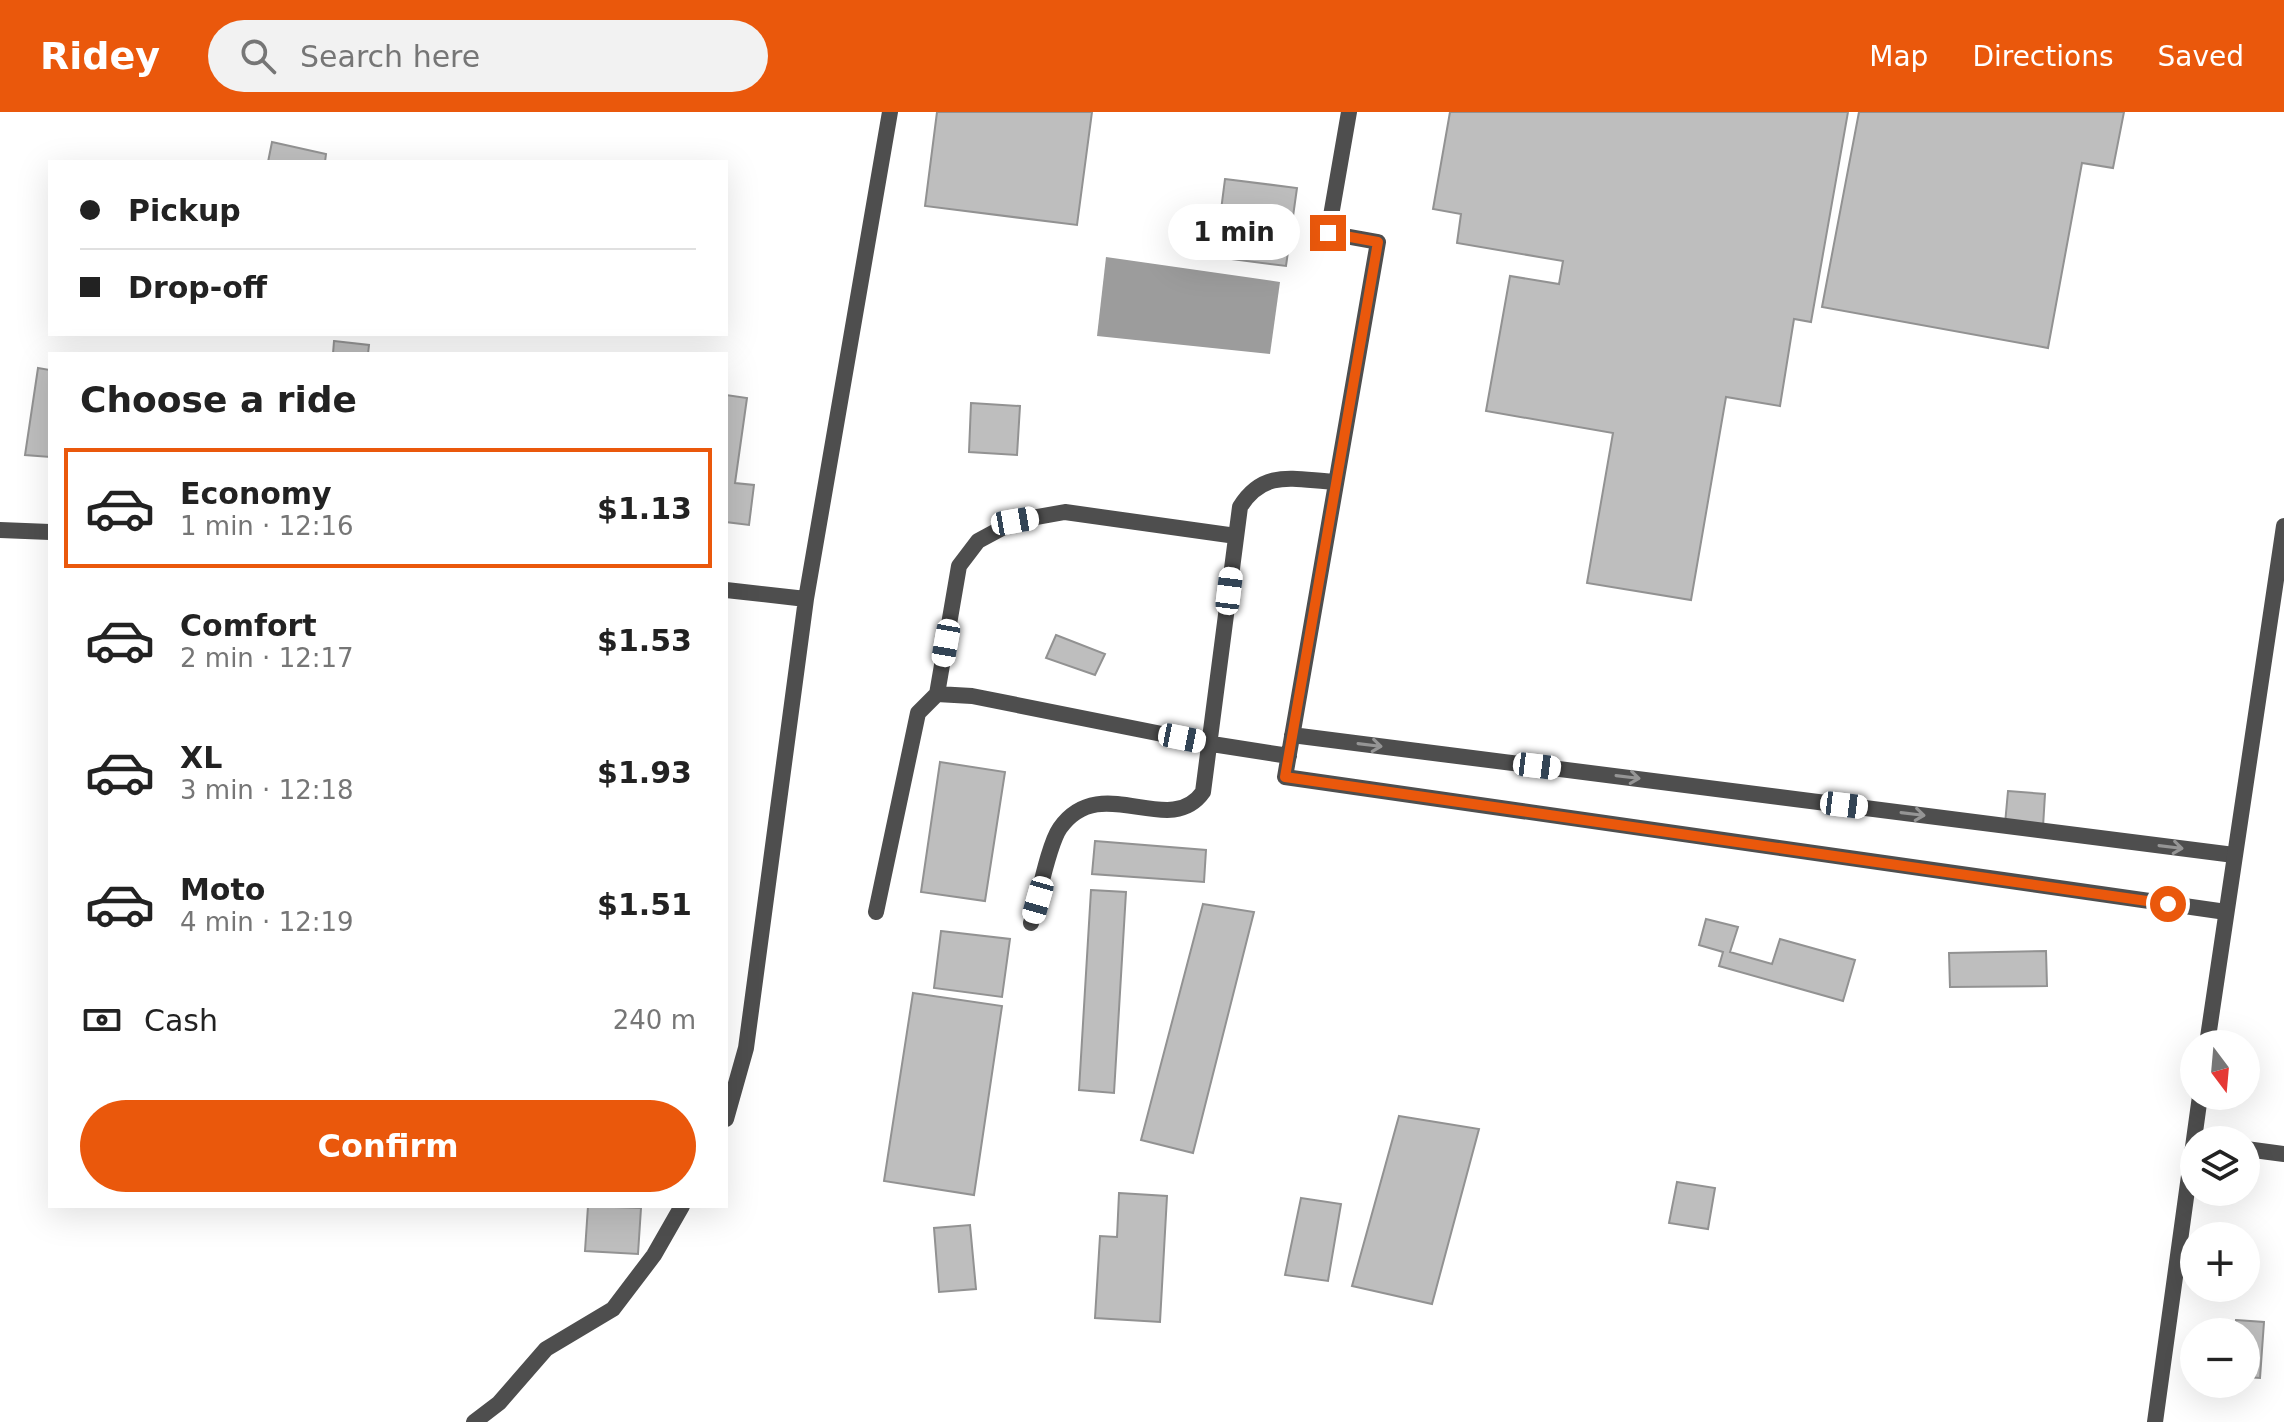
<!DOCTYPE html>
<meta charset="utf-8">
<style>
body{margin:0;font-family:"DejaVu Sans",sans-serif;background:#f2f2f2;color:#222;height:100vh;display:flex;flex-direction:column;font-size:30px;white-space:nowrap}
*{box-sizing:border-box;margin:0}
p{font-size:26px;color:#767676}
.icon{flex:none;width:44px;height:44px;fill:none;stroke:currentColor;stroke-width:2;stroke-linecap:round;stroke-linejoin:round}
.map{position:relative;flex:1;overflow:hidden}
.details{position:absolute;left:48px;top:240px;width:680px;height:856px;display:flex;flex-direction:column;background:#fff;border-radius:0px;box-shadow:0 8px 32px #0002}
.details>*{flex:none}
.guide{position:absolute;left:48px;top:48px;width:680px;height:176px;border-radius:0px;box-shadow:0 8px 32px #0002;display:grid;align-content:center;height:176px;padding:0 32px;background:#fff}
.needle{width:52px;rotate:164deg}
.tools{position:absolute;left:2180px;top:918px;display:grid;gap:16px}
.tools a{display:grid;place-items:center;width:80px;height:80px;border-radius:50%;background:#fff;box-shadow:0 8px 32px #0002;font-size:40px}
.end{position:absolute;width:36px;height:36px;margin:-18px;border:10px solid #ea580c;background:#fff;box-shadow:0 0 0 4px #fff}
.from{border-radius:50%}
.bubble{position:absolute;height:56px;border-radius:28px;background:#fff;box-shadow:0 8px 32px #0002;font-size:26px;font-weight:600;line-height:56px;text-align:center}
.car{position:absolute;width:24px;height:48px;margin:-24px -12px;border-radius:10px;box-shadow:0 0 6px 2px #0007;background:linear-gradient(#fff 24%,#345 0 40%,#fff 0 76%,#345 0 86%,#fff 0)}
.guide b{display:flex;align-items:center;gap:28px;height:76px;font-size:30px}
.guide b+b{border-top:2px solid #e0e0e0}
.guide i{width:20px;height:20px;background:#222}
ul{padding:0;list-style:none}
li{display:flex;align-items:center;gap:24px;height:120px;margin:0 16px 12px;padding:0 16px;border:4px solid transparent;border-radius:0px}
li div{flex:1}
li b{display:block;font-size:30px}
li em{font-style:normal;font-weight:600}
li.current{border-color:#ea580c}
li>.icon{width:72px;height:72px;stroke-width:1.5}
h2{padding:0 32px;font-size:36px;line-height:96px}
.pay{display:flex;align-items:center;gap:20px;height:88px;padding:0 32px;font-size:30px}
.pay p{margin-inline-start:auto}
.action{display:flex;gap:16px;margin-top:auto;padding:16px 32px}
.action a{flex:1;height:92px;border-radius:48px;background:#ea580c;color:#fff;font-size:32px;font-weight:600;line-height:92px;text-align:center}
header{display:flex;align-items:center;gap:48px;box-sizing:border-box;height:112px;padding:0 40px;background:#ea580c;color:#fff}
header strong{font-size:38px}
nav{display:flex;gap:44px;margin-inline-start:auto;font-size:28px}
.search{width:560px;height:72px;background:#f2f2f2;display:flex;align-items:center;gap:20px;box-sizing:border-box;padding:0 28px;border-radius:44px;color:#767676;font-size:30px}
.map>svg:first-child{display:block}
.water{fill:#9c9c9c}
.building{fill:#bebebe;stroke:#929292;stroke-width:2}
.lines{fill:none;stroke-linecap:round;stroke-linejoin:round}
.service{stroke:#4e4e4e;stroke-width:16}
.minor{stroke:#4e4e4e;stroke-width:16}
.oneway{stroke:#959595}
.route{stroke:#ea580c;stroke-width:10}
</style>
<header>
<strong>Ridey</strong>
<div class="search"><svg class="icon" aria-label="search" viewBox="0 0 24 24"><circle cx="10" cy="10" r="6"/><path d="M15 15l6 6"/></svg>Search here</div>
<nav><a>Map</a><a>Directions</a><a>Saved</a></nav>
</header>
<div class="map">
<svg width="2284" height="1310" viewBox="0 0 2284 1310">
<rect width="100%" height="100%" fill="#fff"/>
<path class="water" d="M1106,145L1280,170L1270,242L1097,224Z"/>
<path class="building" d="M937,0H1092L1077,113L925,94Z
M1450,0H1848L1811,210L1794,207L1780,294L1726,285L1691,488L1587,471L1613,321L1486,299L1510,164L1559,172L1563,149L1457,131L1461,102L1433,97Z
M1859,0H2124L2113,56L2082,51L2048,236L1822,195Z
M272,30L326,42L325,50H268Z
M1225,67L1297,76L1286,154L1215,145Z
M334,229L369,233L368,242H333Z
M38,256L50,258V345L25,343Z
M726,283L747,286L735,371L754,373L749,413L726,410Z
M971,291L1020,294L1017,343L969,340Z
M1056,523L1105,542L1095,563L1046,546Z
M940,650L1005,660L985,789L921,780Z
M2008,679L2045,682L2043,715L2005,712Z
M1095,729L1206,738L1204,770L1092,762Z
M1091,778L1126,780L1114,981L1079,978Z
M1203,792L1254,800L1193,1041L1141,1028Z
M1706,807L1738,815L1730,840L1772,852L1780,827L1855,848L1843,889L1719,854L1723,840L1699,833Z
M941,819L1010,827L1002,885L934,876Z
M2046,839L2047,874L1950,875L1949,841Z
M913,881L1002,894L974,1083L884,1069Z
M1399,1004L1479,1017L1432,1192L1352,1174Z
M1677,1070L1715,1076L1708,1117L1669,1111Z
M1119,1081L1167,1084L1160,1210L1095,1206L1100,1124L1117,1125Z
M1301,1086L1341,1092L1328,1169L1285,1163Z
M588,1094L641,1096L638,1142L585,1139Z
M970,1113L976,1177L939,1180L934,1116Z
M2236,1208L2264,1210L2260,1266L2246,1265V1220H2235Z"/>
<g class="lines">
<path class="service" d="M1349,0L1328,121L1378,130L1285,665L2226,800
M937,582L959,454L978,429L1015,409L1065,400L1236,424
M1292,623L2234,743
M876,800L918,601L937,582L972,584L1212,632L1289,644
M1031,811C1038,789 1048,733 1060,716C1101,658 1169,728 1203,680L1240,395C1264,356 1295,368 1335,370"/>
<path class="minor" d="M0,418L50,420
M726,478L806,487
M2207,932L2284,414
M726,1007L746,936L806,487L890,0
M2246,1037L2284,1042
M474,1310L499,1291L546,1237L613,1197L654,1143L682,1094
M2155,1310L2200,984"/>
</g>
<defs><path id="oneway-shaft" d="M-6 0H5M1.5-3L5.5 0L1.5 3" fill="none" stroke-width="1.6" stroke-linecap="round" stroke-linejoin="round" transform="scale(2)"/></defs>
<g class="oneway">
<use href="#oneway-shaft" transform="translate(1370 633) rotate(7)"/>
<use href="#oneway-shaft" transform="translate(1628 665) rotate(7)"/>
<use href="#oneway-shaft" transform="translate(1913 702) rotate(7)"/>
<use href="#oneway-shaft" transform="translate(2171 735) rotate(7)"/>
</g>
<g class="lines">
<path class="route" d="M1328,121L1378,130L1285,665L2168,792"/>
</g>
</svg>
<div class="tools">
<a><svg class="needle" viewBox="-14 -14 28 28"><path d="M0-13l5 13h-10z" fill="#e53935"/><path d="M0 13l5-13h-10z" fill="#767676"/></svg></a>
<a><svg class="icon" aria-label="layers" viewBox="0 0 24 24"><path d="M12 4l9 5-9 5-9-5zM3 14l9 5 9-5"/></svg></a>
<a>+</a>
<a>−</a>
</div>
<i class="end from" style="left:2168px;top:792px"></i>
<i class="end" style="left:1328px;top:121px"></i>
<div class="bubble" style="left:1168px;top:92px;width:132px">1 min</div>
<i class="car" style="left:1015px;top:409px;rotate:80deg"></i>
<i class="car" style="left:1229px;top:479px;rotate:7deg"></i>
<i class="car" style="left:946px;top:531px;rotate:190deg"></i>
<i class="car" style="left:1182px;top:626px;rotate:101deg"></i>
<i class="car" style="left:1537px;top:654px;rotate:97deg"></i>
<i class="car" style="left:1844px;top:693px;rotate:97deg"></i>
<i class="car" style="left:1038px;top:788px;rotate:196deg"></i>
<div class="guide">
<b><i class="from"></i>Pickup</b>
<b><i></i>Drop-off</b>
</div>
<section class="details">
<h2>Choose a ride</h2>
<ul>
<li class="current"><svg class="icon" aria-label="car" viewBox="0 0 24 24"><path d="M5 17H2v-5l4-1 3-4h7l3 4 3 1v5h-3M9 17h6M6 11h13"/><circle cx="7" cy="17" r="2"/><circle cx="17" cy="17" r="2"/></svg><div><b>Economy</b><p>1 min · 12:16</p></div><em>$1.13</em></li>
<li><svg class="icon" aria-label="car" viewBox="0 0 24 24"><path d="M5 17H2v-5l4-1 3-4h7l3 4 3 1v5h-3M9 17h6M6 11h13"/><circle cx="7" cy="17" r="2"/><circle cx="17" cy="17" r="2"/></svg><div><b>Comfort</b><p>2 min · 12:17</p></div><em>$1.53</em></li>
<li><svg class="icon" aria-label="car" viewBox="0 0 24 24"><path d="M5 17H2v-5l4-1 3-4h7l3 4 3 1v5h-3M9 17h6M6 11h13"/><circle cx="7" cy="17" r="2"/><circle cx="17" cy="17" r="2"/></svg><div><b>XL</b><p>3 min · 12:18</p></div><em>$1.93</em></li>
<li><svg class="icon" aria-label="car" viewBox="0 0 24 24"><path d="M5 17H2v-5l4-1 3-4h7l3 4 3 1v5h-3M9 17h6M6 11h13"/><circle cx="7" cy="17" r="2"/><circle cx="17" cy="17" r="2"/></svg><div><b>Moto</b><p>4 min · 12:19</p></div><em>$1.51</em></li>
</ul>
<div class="pay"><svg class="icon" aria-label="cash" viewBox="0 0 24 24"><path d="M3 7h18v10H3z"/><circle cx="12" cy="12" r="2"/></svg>Cash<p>240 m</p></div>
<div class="action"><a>Confirm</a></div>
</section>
</div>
